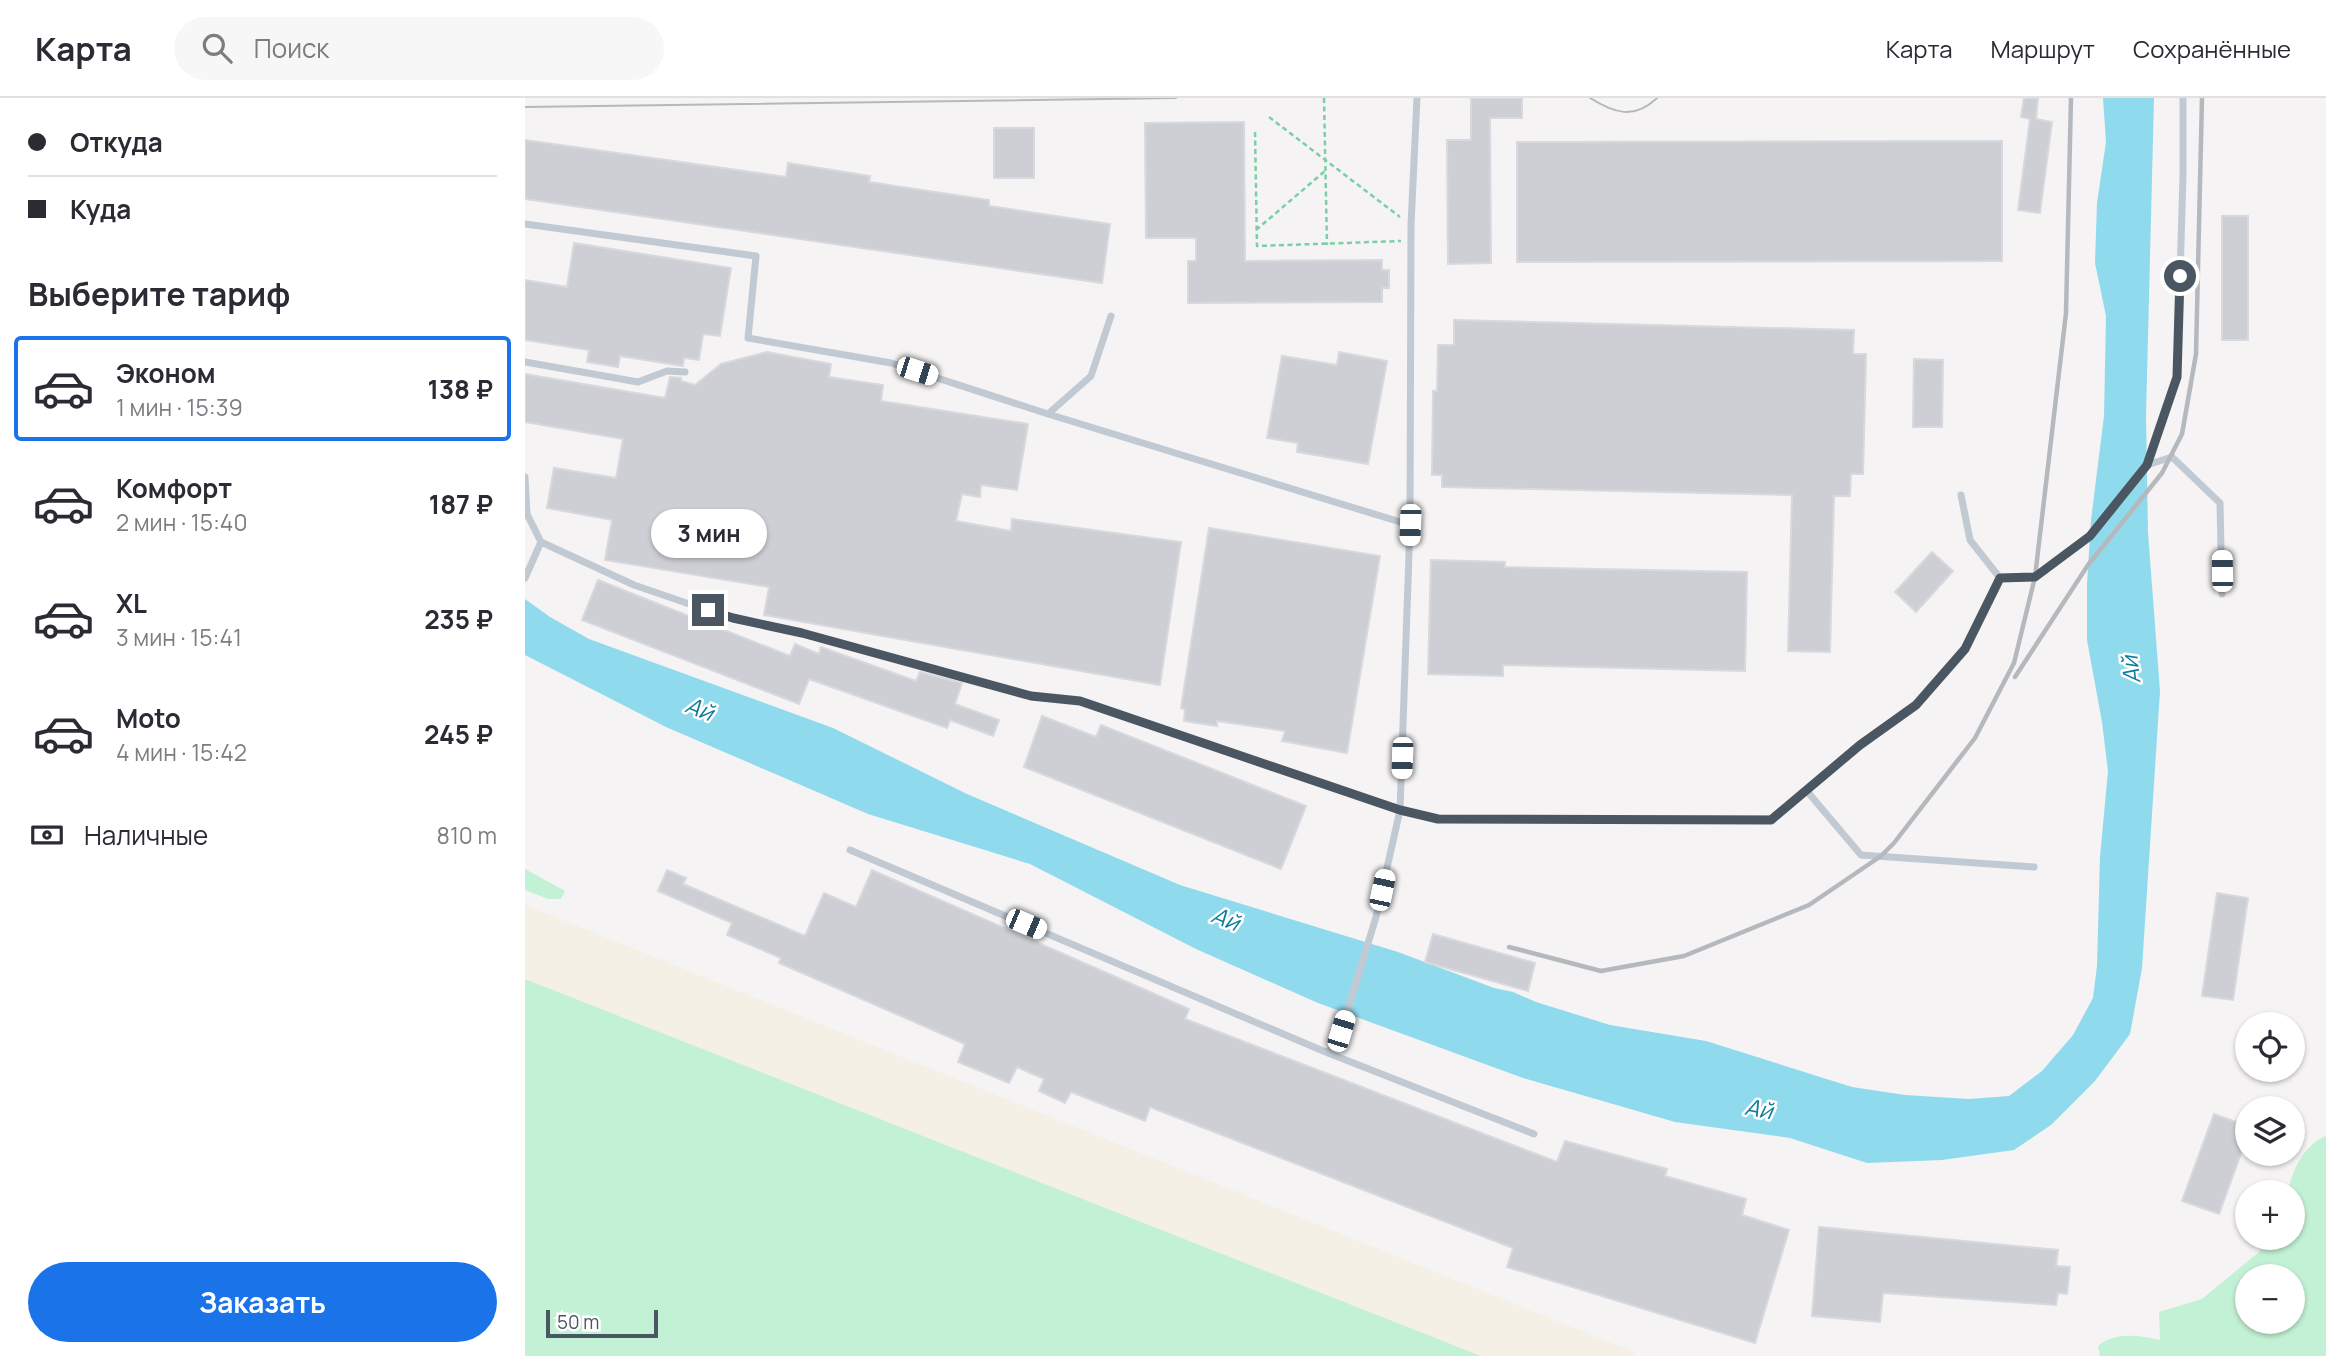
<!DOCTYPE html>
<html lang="ru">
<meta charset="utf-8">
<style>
body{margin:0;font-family:Manrope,sans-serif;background:#f7f7f7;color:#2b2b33;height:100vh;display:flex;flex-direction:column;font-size:26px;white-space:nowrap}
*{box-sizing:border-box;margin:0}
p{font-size:23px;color:#7c7c81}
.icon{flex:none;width:38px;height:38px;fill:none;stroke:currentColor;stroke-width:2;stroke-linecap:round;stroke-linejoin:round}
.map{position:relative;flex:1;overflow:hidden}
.details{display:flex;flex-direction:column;background:#fff;width:525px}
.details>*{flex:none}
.guide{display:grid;align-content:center;height:154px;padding:0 28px;background:#fff}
.buttons{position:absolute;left:1710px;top:914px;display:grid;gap:14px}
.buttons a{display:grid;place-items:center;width:70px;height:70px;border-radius:50%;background:#fff;box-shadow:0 2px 5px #0004;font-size:35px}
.scale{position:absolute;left:21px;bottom:18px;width:112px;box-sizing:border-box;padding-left:7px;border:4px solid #4a5661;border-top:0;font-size:19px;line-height:24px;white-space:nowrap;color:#4a5661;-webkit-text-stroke:5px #fff;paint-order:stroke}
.end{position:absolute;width:32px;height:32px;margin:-16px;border:9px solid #4a5661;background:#fff;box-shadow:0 0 0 4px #fff}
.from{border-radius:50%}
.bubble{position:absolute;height:49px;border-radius:24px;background:#fff;box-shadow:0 2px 5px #0004;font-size:23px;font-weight:700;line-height:49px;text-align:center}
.car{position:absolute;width:21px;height:42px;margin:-21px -10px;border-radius:9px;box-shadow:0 0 5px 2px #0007;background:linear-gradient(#fff 24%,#345 0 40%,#fff 0 76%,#345 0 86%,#fff 0)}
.guide b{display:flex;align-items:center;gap:24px;height:66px;font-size:26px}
.guide b+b{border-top:2px solid #e1e1e2}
.guide i{width:18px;height:18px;background:#2b2b33}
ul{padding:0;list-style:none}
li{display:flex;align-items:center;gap:21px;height:105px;margin:0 14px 10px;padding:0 14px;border:4px solid transparent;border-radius:7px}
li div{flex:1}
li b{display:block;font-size:26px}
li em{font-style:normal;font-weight:700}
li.on{border-color:#1a73e8}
li>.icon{width:63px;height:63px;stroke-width:1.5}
h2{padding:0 28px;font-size:32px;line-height:84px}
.pay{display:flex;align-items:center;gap:18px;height:77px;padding:0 28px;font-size:26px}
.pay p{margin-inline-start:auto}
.primary-button{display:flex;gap:14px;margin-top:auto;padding:14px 28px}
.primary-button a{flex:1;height:80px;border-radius:42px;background:#1a73e8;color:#fff;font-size:28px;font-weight:700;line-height:80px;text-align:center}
header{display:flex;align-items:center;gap:42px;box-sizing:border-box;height:98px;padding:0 35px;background:#fff;border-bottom:2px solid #e1e1e2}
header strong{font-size:33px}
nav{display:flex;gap:38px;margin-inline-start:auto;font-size:24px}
.search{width:490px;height:63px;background:#f7f7f7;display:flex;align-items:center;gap:18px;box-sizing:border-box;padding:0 24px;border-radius:38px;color:#7c7c81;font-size:26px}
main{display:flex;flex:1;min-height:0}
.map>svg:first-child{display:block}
.green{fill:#c3f1d5;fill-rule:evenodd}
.sand{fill:#f5f0e5}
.water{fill:#90daee}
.building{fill:#cdcfd5;stroke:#d7d9de;stroke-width:2}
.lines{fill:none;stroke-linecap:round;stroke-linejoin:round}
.path{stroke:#7ad0a6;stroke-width:2.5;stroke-dasharray:5 3.5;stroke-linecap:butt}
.lane{stroke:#c1cad2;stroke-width:7}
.tram{stroke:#b5b8bd;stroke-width:2}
.rail{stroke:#b5b8bd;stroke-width:4.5}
.route{stroke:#4a5661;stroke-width:9}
.labels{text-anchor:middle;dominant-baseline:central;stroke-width:5;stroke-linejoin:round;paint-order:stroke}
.water-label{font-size:23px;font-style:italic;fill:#0c7c9b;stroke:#fff}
</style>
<header>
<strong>Карта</strong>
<div class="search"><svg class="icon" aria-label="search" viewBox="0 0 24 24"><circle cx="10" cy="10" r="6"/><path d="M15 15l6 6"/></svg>Поиск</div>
<nav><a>Карта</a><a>Маршрут</a><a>Сохранённые</a></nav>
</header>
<main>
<section class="details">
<div class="guide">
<b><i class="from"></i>Откуда</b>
<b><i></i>Куда</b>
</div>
<h2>Выберите тариф</h2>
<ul>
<li class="on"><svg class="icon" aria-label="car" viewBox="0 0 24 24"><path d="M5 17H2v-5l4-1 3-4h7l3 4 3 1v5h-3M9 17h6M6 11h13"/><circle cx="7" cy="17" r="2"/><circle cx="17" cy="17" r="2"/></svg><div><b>Эконом</b><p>1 мин · 15:39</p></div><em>138 ₽</em></li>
<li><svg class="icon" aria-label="car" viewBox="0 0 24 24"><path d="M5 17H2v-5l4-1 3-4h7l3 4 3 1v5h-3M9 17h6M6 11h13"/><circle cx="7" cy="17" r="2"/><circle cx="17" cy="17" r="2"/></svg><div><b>Комфорт</b><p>2 мин · 15:40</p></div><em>187 ₽</em></li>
<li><svg class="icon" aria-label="car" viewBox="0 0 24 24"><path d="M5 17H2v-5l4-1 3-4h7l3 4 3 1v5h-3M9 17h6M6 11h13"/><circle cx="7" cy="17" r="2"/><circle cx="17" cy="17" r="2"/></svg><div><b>XL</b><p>3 мин · 15:41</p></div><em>235 ₽</em></li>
<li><svg class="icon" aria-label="car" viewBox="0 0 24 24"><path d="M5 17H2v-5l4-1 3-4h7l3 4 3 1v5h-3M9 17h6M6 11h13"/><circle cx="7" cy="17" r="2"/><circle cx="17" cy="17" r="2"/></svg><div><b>Moto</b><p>4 мин · 15:42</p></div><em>245 ₽</em></li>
</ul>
<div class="pay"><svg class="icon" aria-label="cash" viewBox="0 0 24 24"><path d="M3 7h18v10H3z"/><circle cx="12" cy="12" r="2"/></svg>Наличные<p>810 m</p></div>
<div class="primary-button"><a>Заказать</a></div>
</section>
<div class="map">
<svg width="1801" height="1258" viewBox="0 0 1801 1258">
<rect width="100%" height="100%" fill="#f5f3f3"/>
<path class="green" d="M0,771L40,793L36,801H23L0,792Z
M0,857L1052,1258H0Z
M1801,1038V1258H1575L1573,1248C1591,1233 1614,1238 1635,1242L1634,1214L1677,1201L1734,1154L1746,1139H1768V1094H1763C1767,1072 1779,1047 1801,1038ZM1722,1178H1768V1223H1722Z"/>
<path class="sand" d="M0,807L1109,1254L1108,1258H956L0,881Z"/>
<path class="water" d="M1578,0H1629L1621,318L1623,435L1635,593L1617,870L1605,936L1570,983L1526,1027L1489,1052L1417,1062L1342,1065L1265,1040L1150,1024L998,980L793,905L671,851L505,766L343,716L141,629L0,557V501L25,519L64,541L308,630L442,696L655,787L873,854L969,890L988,894L1011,904L1085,927L1181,943L1327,989L1380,997L1444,1001L1484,998L1517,973L1548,937L1568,900L1572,868L1575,759L1583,673L1577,624L1562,542V486L1566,422L1579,318L1581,218L1570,165L1572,105L1581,44Z"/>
<path class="building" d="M946,0H997V20H965L966,165L923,166L922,42H946Z
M1499,0H1513L1511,21L1527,24L1515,115L1493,112L1505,21L1496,19Z
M719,24L720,163L857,162V172H864V190H857V204L663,205V163H671V140H621L620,25Z
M469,30H509V80H469Z
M0,42L261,79L263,65L345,78L344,84L464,102V108L585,126L577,185L0,101Z
M1477,43V163L992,164V44Z
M1697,118H1723V242H1697Z
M49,145L206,170L195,238L178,236L174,262L159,260L158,268L95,258L93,269L62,264L64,252L0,242V182L42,189Z
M929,222L1329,232L1328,256H1341L1338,376H1326L1325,398H1309L1305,554L1263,553L1267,397L917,389V377H907L908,293H912L913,247H929Z
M242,254L306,266L304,279L358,287L356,303L503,326L492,392L456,387L455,399L437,396L431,423L486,433L487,421L656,444L635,587L239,517L244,489L80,462L87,422L22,410L29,370L91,380L98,341L0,324V276L140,300L145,279L156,280V283L170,287L196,266Z
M814,254L862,263L843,366L772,354L773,345L742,340L757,258L812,267Z
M1389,261L1418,262L1417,329H1388Z
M684,430L855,458L822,655L757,643L760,633L692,623V628L659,623L660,611L656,610Z
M1407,454L1428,473L1391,514L1370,494Z
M906,462L980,464V469L1222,474L1220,573L978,567V578L903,576Z
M73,482L265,558L270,546L294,556L296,549L391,583L395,574L437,585L430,606L474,622L468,638L425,622L422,630L284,581L274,606L57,522Z
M517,618L571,639L576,627L781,708L756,771L499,669Z
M142,772L161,780L158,786L280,838L299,795L331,809L347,772L664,911L660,921L1032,1064L1040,1043L1142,1071L1140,1078L1221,1101L1217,1117L1264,1132L1230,1245L982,1169L988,1150L625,1009L620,1023L546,994L540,1005L514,993L519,981L492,969L484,985L433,964L440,946L254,865L256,860L202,837L207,825L133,793Z
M1692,795L1723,800L1708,902L1677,898Z
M908,836L1010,865L1003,893L900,864Z
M1689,1016L1722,1028V1039L1694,1116L1657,1103Z
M1294,1129L1533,1152L1531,1168L1545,1169L1542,1196L1533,1195L1531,1207L1358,1195L1355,1224L1287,1218Z"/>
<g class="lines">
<path class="path" d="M799,0L802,147
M744,19L875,119
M730,34L732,148L876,143
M731,132L800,73"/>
<path class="lane" d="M0,126L231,158L223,240L366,265L523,316L566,278L586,218
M0,264L113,284L142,273L160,274
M523,316L885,427
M1622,367L1647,359L1695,405L1697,496
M0,379L2,416L16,444L109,487L208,521L277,535L506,598L555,603L875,712L913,721H1246L1334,647L1391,607L1440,551L1475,480
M1436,397L1445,442L1475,480L1510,479L1565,438L1622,367L1652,279L1658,78V0
M0,480L16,444
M1281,692L1336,757L1509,769
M325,752L803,955L1009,1036
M803,955L816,934L851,819L875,712L885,427L886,127L892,0"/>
<path class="tram" d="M1065,0C1089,15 1109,22 1132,0
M0,9L651,0"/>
<path class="rail" d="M1490,579L1563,467L1637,375L1657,336L1671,256L1677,0
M984,849L1076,873L1159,858L1284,807L1356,758L1369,745L1450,640L1489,565L1510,479L1541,215L1546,0"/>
</g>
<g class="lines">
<path class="route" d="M183,512L208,520L277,535L506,598L555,603L875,712L913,721L1246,722L1335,647L1391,607L1440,551L1475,480L1510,479L1565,438L1622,367L1652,279L1655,178"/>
</g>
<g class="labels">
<g class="water-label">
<text transform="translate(1605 572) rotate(-96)">Ай</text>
<text transform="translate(175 610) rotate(22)">Ай</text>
<text transform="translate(701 820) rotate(22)">Ай</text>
<text transform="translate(1234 1010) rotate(11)">Ай</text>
</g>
</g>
</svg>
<div class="buttons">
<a><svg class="icon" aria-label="locate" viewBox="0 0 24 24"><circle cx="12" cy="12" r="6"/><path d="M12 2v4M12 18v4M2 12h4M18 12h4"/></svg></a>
<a><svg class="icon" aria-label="layers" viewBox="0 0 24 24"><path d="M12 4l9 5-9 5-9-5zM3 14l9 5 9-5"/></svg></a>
<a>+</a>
<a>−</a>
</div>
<div class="scale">50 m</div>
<i class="end from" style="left:1655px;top:178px"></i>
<i class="end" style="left:183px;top:512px"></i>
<div class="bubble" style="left:126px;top:411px;width:116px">3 мин</div>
<i class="car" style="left:392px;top:273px;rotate:108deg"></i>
<i class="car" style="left:885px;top:427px;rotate:182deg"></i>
<i class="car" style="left:1697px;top:473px;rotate:359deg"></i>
<i class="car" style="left:877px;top:660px;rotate:182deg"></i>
<i class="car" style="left:857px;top:792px;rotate:12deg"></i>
<i class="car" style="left:501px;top:826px;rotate:113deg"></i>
<i class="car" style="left:816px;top:933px;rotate:17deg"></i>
</div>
</main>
